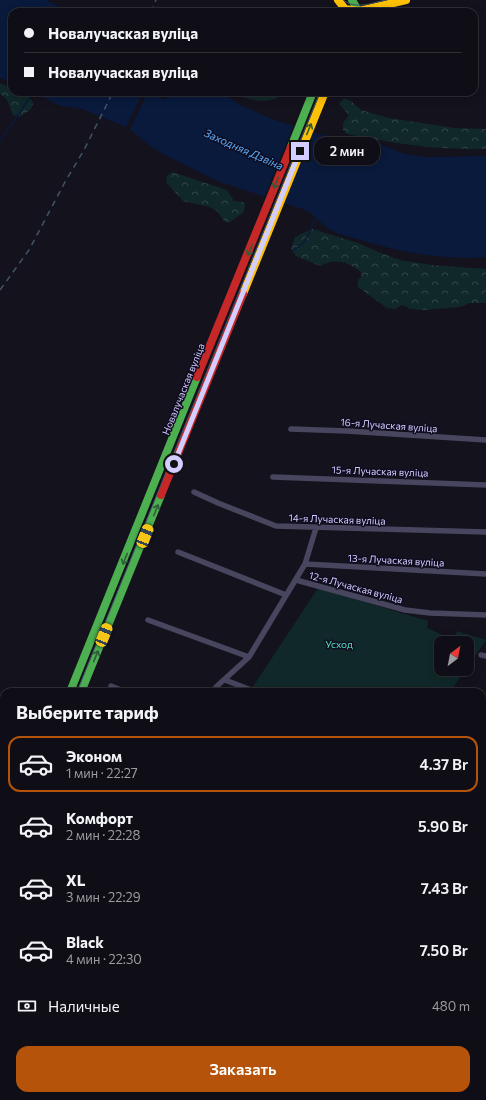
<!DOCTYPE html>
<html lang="ru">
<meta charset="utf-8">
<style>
body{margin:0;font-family:Commissioner,sans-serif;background:#1d1c23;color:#f1f3f6;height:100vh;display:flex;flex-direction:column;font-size:15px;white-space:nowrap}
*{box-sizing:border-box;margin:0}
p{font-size:13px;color:#9b9ca1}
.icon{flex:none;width:22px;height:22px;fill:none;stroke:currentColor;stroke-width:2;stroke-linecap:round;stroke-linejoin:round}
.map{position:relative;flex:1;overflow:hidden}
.sheet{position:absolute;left:0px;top:688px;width:486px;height:412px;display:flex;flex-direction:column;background:#0f0e16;border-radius:12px 12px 0 0;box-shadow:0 2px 10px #0003,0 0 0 1px #2f2e35}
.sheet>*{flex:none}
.top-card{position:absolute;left:8px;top:8px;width:470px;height:88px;border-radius:12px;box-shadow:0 2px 10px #0003,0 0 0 1px #2f2e35;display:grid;align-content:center;height:88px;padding:0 16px;background:#0f0e16}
.needle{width:26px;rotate:32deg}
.buttons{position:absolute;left:434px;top:636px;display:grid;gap:8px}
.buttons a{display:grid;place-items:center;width:40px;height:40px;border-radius:8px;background:#0f0e16;box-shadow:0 2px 10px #0003,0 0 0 1px #2f2e35;font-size:20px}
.end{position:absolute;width:18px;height:18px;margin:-9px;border:5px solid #d4cdff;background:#111;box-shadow:0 0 0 2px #111}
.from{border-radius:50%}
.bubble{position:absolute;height:28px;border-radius:12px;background:#0f0e16;box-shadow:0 2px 10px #0003,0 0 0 1px #2f2e35;font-size:13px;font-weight:600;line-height:28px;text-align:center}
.car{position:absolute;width:12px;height:24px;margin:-12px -6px;border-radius:5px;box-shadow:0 0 3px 1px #0007;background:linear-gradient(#f5c518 24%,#345 0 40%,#f5c518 0 76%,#345 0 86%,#f5c518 0)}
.top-card b{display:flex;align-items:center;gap:14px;height:38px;font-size:15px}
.top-card b+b{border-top:1px solid #2f2e35}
.top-card i{width:10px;height:10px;background:#f1f3f6}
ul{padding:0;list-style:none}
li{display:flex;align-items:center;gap:12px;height:56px;margin:0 8px 6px;padding:0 8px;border:2px solid transparent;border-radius:12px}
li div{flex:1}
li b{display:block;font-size:15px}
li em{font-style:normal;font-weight:600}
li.current{border-color:#b45309}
li>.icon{width:36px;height:36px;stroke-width:1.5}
h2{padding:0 16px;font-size:18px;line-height:48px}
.pay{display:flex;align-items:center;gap:10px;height:44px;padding:0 16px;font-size:15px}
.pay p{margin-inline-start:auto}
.action{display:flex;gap:8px;margin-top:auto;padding:8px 16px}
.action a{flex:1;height:46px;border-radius:12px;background:#b45309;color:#fff;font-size:16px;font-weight:600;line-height:46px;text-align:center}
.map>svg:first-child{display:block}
.forest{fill:url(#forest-crowns)}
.green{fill:#102829}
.water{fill:#091a3c}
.pier{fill:#14121d}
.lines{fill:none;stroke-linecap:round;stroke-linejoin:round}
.stream{stroke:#091a3c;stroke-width:1.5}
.street{stroke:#47465e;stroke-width:5.5}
.fast{stroke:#4caf50;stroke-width:8}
.slow{stroke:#ffc107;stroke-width:8}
.jam{stroke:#c62828;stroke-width:8}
.tram{stroke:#405567;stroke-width:1}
.rail{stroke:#405567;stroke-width:1.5;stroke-dasharray:6 5;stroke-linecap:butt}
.oneway{stroke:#2e5e38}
.route{stroke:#d4cdff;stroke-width:5}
.labels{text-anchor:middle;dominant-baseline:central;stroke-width:3;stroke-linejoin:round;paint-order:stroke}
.street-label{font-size:10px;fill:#d4cdff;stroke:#100d21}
.park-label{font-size:10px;fill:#56e2c2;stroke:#100d21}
.water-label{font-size:11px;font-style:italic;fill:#5bb0ff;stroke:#100d21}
</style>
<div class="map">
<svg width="486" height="1100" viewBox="0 0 486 1100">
<defs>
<pattern id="forest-crowns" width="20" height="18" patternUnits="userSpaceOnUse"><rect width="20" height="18" fill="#102829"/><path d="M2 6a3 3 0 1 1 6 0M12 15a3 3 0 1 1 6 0" fill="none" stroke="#324649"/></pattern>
</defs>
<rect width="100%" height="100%" fill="#14121d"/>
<path class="forest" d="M0,83L12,88V92H20L31,99L33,105L30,110L19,117L13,115C9,106 9,99 0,94Z
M232,92H285C272,107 247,100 232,92Z
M344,98L351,101L361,110L389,118L455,128L486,129V149C437,150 395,144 347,134L343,130V123L349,115L339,104Z
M172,172L227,190L234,201L243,202L245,204L244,212L230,222H225L217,211L210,207L183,201L166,182L167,176Z
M312,229L358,243L376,251L400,260L431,265L486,269V303H470L460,307L424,310L409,309L406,306L401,305L396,309L387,308L358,287V280L361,277V272C346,261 337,258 320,266L296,256L291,249L295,237Z"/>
<path class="green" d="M318,588L428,621L427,628L454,640L457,631L486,640L467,668V643H441V669H466L450,692H264L252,688Z"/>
<path class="water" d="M0,0H46L70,12H12V83L0,78Z
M32,92H148L167,100L166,92H221L242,106L272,119L322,135L379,144L405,154L425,157L486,156V257C440,260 398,252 354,238C346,236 338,234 331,230C321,225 315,214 305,210L217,181L161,153L149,145L128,128L80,108L61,106Z"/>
<path class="pier" d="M143,92H148L129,131L125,129Z
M294,124L314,130L284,205L264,198Z"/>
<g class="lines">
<path class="stream" d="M0,141L33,93
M293,250C309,244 309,228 317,215
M482,953L486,951"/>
<path class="street" d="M291,429L347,431L486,440
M273,477L486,485
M194,492L218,503L276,526L486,532
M178,552L286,595
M305,564L486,574
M296,580L405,610L430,613L486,615
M148,620L249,657
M481,655L486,656
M225,680L256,692
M111,686L126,692
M214,692L216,687L249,657L305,564L316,528
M482,698L486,700
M482,745L486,747
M482,827L486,829
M482,995H486
M482,1042L486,1043
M216,1100V1096
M264,1100V1096
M309,1100L310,1096
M354,1100L355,1096
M400,1100L401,1096
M429,1100L430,1096"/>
<path class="fast" d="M352,0L359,12
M291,147L313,92
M70,692L197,377
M81,692L161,495
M0,853L4,843
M0,870H4
M482,924H486"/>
<path class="slow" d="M338,0L345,9L359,11L406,0
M243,294L325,92
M0,880L4,881
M178,1096V1100"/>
<path class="jam" d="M197,377L291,147
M161,495L243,294
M482,914H486"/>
<path class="tram" d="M343,0C356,10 371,3 386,0
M77,692L320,92
M482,917L486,918"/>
<path class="rail" d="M151,12L156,0
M0,290L29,250L65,182L84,150L113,92"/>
</g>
<defs><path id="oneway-shaft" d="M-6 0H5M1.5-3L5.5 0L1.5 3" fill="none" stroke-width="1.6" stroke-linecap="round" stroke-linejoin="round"/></defs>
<g class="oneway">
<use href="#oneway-shaft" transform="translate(309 129) rotate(-68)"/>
<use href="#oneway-shaft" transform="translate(276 183) rotate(112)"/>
<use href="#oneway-shaft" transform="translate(250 250) rotate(112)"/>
<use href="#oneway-shaft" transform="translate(156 510) rotate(-68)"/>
<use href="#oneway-shaft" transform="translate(125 559) rotate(112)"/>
<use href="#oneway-shaft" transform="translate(96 656) rotate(-68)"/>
</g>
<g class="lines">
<path class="route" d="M174,464L300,151"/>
</g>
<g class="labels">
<g class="street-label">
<text transform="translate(183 389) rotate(-68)">Новалучаская вуліца</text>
<text transform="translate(389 425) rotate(4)">16-я Лучаская вуліца</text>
<text transform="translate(380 471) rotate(2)">15-я Лучаская вуліца</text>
<text transform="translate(337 519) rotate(2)">14-я Лучаская вуліца</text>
<text transform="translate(396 560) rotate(3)">13-я Лучаская вуліца</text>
<text transform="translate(356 587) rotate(15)">12-я Лучаская вуліца</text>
</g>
<g class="park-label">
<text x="339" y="644">Усход</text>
</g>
<g class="water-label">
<text transform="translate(244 149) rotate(24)">Заходняя Дзвіна</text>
</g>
</g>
</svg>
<div class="buttons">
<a><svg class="needle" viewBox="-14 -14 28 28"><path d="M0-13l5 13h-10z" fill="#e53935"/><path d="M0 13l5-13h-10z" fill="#9b9ca1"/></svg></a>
</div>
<i class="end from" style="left:174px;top:464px"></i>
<i class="end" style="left:300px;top:151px"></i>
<div class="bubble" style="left:314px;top:137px;width:66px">2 мин</div>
<i class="car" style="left:145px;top:536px;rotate:22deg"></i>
<i class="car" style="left:104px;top:635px;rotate:22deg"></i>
<div class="top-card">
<b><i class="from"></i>Новалучаская вуліца</b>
<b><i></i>Новалучаская вуліца</b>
</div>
<section class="sheet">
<h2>Выберите тариф</h2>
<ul>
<li class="current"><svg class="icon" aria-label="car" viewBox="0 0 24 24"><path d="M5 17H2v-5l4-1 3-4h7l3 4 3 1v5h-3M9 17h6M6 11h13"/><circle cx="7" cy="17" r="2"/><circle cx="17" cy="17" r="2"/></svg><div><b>Эконом</b><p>1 мин · 22:27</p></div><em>4.37 Br</em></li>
<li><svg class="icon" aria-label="car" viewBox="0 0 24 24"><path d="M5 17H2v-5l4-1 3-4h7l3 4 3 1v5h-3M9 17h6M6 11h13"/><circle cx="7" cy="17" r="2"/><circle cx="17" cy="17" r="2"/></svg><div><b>Комфорт</b><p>2 мин · 22:28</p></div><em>5.90 Br</em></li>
<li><svg class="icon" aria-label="car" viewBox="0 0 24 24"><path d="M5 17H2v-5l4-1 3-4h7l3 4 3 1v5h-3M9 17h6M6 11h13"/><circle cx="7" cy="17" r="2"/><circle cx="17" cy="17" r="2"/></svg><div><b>XL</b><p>3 мин · 22:29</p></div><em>7.43 Br</em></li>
<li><svg class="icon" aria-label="car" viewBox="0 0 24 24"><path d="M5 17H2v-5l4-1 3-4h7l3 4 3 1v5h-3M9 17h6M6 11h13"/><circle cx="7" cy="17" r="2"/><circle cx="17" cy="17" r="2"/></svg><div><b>Black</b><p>4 мин · 22:30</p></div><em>7.50 Br</em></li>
</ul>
<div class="pay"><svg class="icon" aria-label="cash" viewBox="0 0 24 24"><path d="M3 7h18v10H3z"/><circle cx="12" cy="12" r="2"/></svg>Наличные<p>480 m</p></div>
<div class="action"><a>Заказать</a></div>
</section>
</div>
